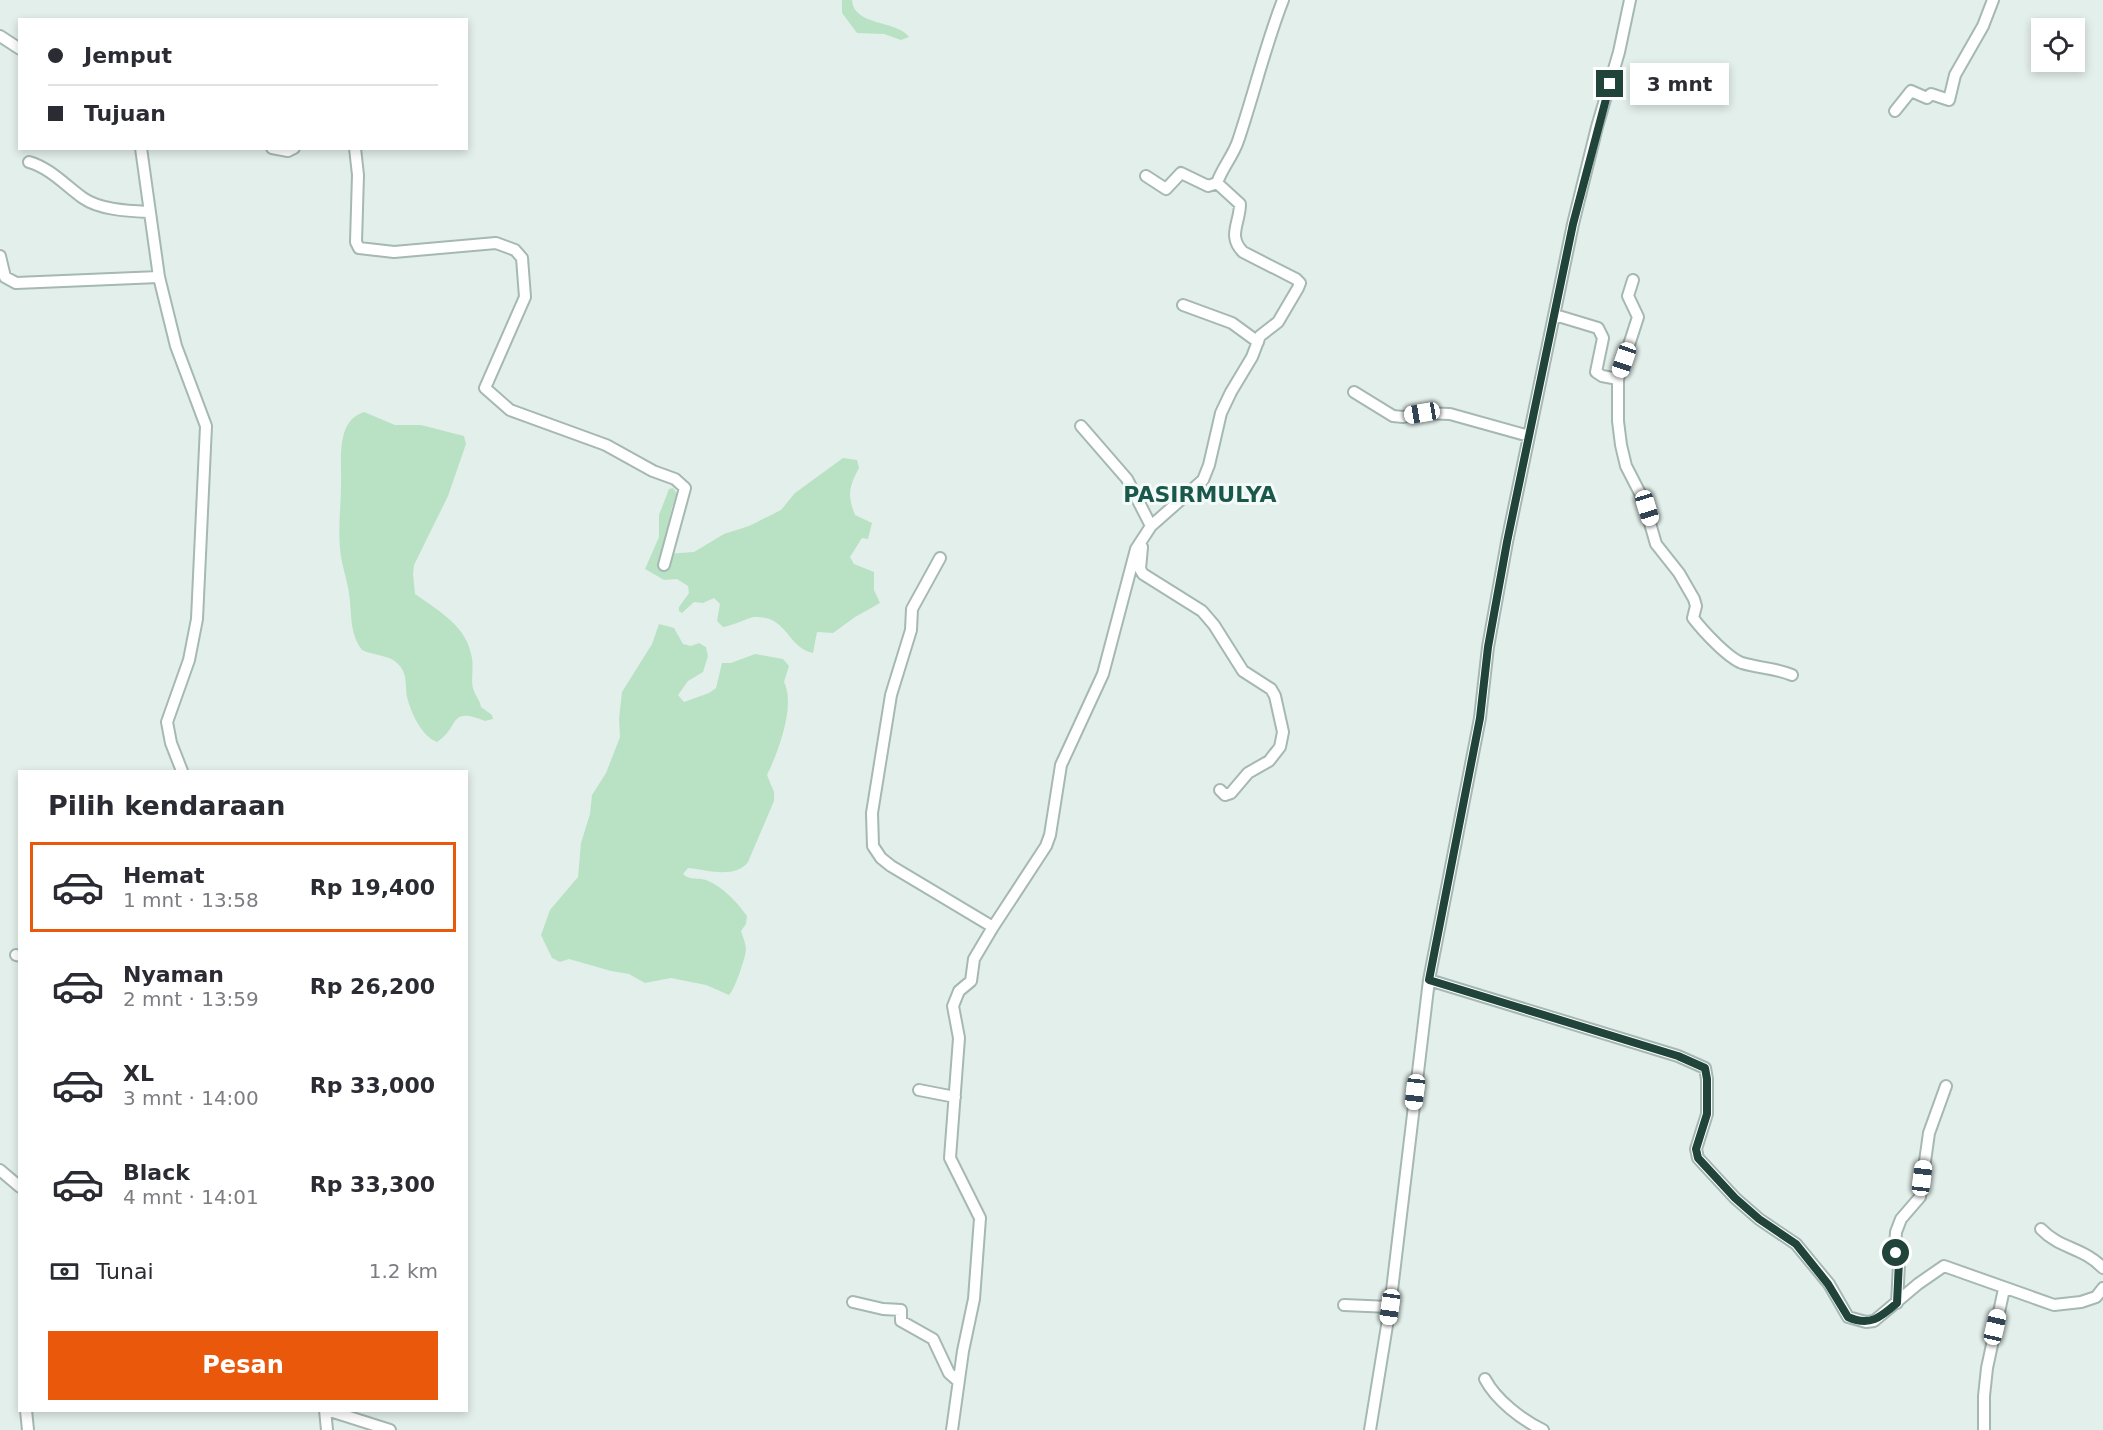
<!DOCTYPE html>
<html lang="id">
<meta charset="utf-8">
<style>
body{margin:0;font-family:"DejaVu Sans",sans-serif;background:#f7f7f7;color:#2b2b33;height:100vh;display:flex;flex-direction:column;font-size:22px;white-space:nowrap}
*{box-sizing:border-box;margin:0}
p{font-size:20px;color:#7c7c81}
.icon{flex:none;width:33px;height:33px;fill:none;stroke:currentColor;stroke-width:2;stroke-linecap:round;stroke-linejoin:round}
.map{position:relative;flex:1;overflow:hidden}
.sheet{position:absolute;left:18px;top:770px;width:450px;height:642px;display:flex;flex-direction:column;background:#fff;border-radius:0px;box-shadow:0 3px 9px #0003}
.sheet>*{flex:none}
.banner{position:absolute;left:18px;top:18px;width:450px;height:132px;border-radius:0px;box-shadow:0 3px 9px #0003;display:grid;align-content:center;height:132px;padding:0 30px;background:#fff}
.tools{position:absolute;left:2031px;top:18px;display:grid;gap:12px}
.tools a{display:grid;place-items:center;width:54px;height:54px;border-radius:0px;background:#fff;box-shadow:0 3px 9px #0003;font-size:30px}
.end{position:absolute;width:27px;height:27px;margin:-14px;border:8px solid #20433a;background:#fff;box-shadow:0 0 0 3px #fff}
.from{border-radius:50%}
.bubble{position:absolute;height:42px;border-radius:0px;background:#fff;box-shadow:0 3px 9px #0003;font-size:20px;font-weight:800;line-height:42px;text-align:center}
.car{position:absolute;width:18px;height:36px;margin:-18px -9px;border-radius:8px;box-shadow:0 0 4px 2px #0007;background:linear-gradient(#fff 24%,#345 0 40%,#fff 0 76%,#345 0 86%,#fff 0)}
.banner b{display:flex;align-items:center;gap:21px;height:57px;font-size:22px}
.banner b+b{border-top:2px solid #e1e1e2}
.banner i{width:15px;height:15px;background:#2b2b33}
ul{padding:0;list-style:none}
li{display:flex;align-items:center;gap:18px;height:90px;margin:0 12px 9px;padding:0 18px;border:3px solid transparent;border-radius:0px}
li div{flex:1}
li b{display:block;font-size:22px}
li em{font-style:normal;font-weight:800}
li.selected{border-color:#ea580c}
li>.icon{width:54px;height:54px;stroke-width:1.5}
h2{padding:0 30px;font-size:27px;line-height:72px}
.pay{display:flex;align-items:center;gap:15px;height:66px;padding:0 30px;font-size:22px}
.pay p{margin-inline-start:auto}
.primary-button{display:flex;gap:12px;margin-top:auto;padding:12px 30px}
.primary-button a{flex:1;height:69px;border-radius:0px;background:#ea580c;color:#fff;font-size:24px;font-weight:800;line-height:69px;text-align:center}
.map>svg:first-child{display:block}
.green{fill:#b9e2c5}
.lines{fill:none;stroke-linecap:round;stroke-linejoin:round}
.minor-casing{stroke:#a5b8b2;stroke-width:14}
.minor{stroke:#fff;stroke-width:10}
.route{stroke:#20433a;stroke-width:8}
.labels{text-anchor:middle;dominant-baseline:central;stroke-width:6;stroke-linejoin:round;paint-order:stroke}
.quarter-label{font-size:22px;font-weight:bold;fill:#19584a;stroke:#f4faf7}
</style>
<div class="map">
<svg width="2103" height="1430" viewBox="0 0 2103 1430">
<rect width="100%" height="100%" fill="#e3efea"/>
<path class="green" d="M842,0H852C853,26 897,20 909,37L901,40L884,34L857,33L842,13Z
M364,412L395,425H421L464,436L466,444L448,496L414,565L413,574L415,594C440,612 467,626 472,658C474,668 470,683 474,691C476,697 480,700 481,707L492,715L493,719L485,721C447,706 461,727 437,742C422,737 411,713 407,697C405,685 408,673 397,663C389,655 372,655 362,650C349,633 352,613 349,593C347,578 341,564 340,548C338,527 341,505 341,484C342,461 335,421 364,412Z
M843,458L857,460L859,468C849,487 847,495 855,515L872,523L868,539L862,538L850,557L854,564L874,572V590L880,603L855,617L833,633L817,632L813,653C809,652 803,650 800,647C785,635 781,616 754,617C750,617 732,626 723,627L717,621L720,604L714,598L703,603L694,602L682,613L679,611V607L689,593L688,586L677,579L664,580L645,569L659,537V515L669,489L673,488L678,495L672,507L663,550L666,554L694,552L724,534L749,526L781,510L795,493Z
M659,624L674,628L683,644L691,646L699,643L706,647L708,656L703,672L688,681L678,695L684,702L709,693L716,688L722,663H731L755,654L783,659L789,666L784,682C796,705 778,753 767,775L774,792V801L748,862C735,879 708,870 688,868L683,874C691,881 697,877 706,880C722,886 737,902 747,916L746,924L741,931C743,937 746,944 746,950C745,959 735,989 729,995L706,985L671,978L645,983L629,974L611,971L569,959L560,962L552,958L541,935L550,910L578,877L581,843L590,814L592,795L606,773L620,737L619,719L622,692L652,644Z"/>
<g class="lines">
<defs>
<path id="minor" d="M0,36L20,49
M1895,111L1911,91L1927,98L1931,94L1949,100L1955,75L1983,26L1993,0
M141,148L159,277L176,346L206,426L197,619L189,660L167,722L171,743L182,771
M272,148L288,151L294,148
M355,148L358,175L356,242L359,248L394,252L496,243L515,250L522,258L525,297L485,388L510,410L606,445L653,471L675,479L685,488L664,565
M29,162C50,168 65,185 83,198C100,210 129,211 150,212
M1146,176L1166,189L1181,173L1208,186L1217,183
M0,256L5,277L16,283L159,277
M1633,280L1628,296L1638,317L1618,379V421L1621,445L1626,466L1643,499L1656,544L1679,573L1694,599L1696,606L1693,618C1703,631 1728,658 1742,663C1758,668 1776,668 1792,675
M1183,305L1232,323L1258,342
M1555,315L1598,328L1603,338L1596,372L1602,376L1618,379
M1354,392L1393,416L1403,417L1422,413L1450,414L1529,436
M1081,426L1127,479L1151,526
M1142,547L1140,569L1143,574L1202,611L1214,625L1243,671L1271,689L1275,696L1283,732L1280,747L1269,761L1248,773L1231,793L1225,795L1220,790
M940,558L912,609L911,630L891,695L872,813L873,846L881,858L891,866L993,927
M16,955L20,956
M1429,980L1678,1056L1705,1068L1707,1079V1114L1696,1149L1698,1158L1735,1198L1759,1219L1796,1244L1829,1284L1848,1317L1866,1322L1874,1321L1918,1284L1944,1266L2054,1305L2081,1302L2096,1297L2103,1288
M919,1090L955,1097
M0,1170L20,1187
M2041,1229C2060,1249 2083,1247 2103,1268
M853,1302L883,1309L901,1310V1321L933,1339L949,1373L958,1381
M1897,1303L1899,1264L1895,1247L1896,1232L1901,1219L1920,1197L1929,1133L1946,1086
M1344,1305L1390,1307
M1485,1379C1496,1400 1522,1420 1543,1430
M26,1410L28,1430
M325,1410L327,1430
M327,1410L390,1430
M952,1430L963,1351L974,1299L980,1218L950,1158L959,1038L953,1006L959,991L971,981L974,959L993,927L1046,846L1050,835L1061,765L1103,674L1136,549L1151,526L1203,480L1209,465L1221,413L1231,392L1252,357L1260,336L1278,322L1298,288L1300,283L1296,279L1243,252C1227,236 1240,223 1240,204L1217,183C1222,168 1233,156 1238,141C1254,94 1265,46 1283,0
M1370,1430L1390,1307L1429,980L1480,718L1488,647L1507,542L1573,224L1597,127L1619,52L1630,0
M1984,1430V1396L1987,1368L2004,1289"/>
</defs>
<use href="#minor" class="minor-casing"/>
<use href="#minor" class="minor"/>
</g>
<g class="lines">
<path class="route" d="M1610,84L1573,224L1507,542L1488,647L1480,718L1429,980L1678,1056L1705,1068L1707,1079V1114L1696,1149L1698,1158L1735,1198L1759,1219L1796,1244L1828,1284L1848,1317C1870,1327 1881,1317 1897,1303L1899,1261L1896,1253"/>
</g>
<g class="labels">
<g class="quarter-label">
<text x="1200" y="494">PASIRMULYA</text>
</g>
</g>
</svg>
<div class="tools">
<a><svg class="icon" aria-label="locate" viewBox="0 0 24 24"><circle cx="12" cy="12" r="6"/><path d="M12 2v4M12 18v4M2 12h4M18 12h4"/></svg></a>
</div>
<i class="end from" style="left:1896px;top:1253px"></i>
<i class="end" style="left:1610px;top:84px"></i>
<div class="bubble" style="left:1630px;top:63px;width:99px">3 mnt</div>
<i class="car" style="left:1624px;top:360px;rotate:199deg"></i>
<i class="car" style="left:1422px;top:413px;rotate:260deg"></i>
<i class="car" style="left:1647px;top:508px;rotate:163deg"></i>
<i class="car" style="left:1415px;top:1092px;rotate:187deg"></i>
<i class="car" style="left:1922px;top:1178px;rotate:7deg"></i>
<i class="car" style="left:1390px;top:1307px;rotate:188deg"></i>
<i class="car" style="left:1995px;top:1327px;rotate:13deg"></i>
<div class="banner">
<b><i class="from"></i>Jemput</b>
<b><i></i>Tujuan</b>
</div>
<section class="sheet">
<h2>Pilih kendaraan</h2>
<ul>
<li class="selected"><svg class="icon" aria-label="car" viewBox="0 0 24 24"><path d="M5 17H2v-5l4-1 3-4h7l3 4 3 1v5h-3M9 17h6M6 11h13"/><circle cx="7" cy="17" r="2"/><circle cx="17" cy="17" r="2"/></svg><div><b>Hemat</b><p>1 mnt · 13:58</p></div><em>Rp 19,400</em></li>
<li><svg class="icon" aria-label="car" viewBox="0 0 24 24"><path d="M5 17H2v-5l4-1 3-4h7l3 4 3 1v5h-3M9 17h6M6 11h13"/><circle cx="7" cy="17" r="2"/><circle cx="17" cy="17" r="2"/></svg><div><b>Nyaman</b><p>2 mnt · 13:59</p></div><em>Rp 26,200</em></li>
<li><svg class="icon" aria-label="car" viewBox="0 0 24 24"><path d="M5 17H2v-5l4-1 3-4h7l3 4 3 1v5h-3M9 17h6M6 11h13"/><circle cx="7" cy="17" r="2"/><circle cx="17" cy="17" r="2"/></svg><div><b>XL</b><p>3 mnt · 14:00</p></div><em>Rp 33,000</em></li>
<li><svg class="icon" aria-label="car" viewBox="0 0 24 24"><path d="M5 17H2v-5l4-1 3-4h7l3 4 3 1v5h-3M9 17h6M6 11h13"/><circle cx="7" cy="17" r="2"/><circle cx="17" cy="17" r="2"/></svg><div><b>Black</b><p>4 mnt · 14:01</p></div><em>Rp 33,300</em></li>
</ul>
<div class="pay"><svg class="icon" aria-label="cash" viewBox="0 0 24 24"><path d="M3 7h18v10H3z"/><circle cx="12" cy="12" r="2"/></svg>Tunai<p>1.2 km</p></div>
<div class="primary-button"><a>Pesan</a></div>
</section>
</div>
